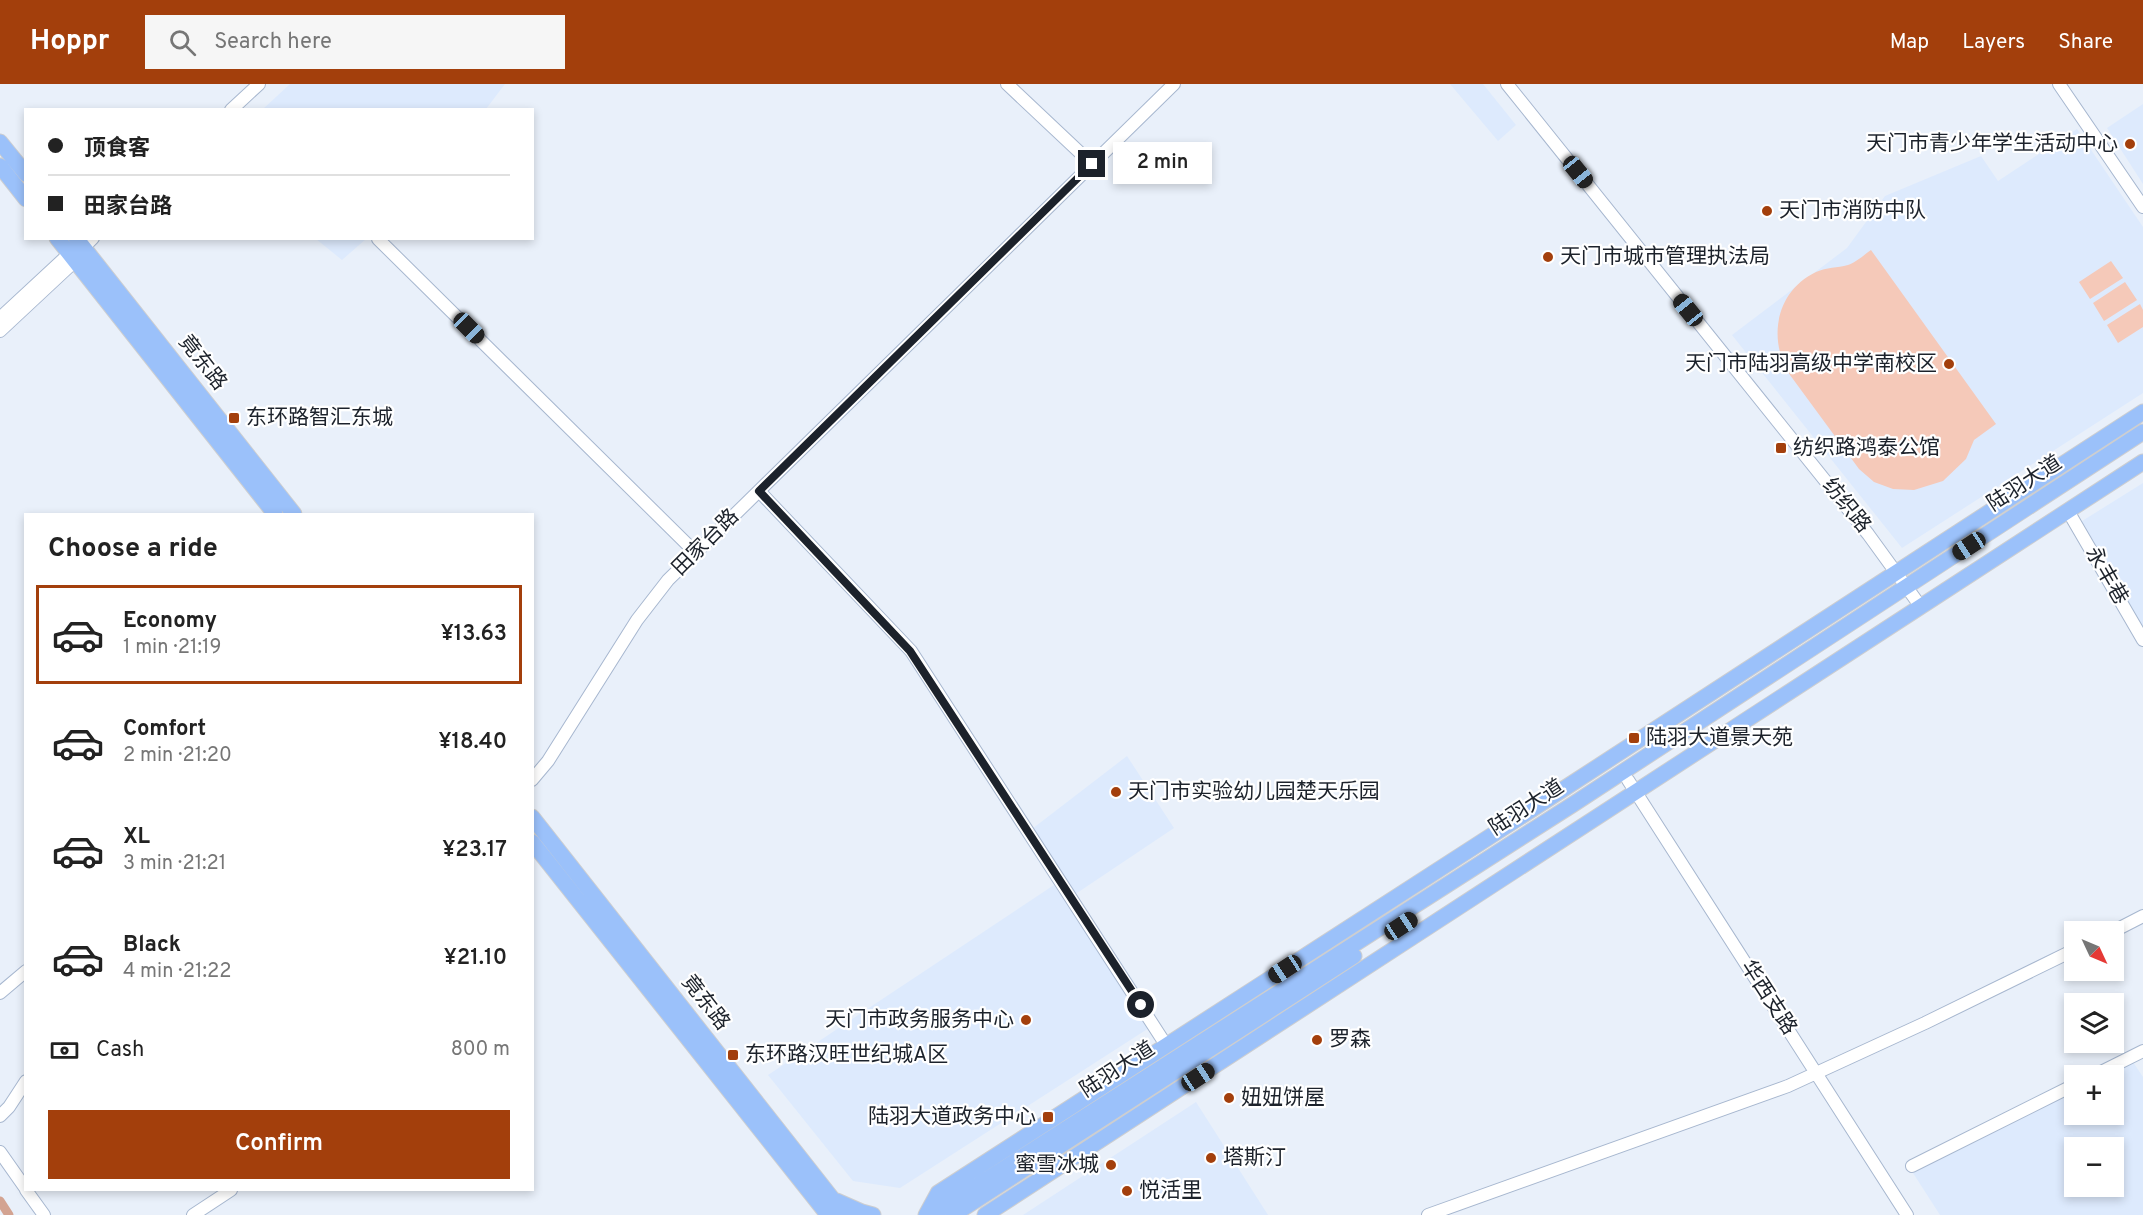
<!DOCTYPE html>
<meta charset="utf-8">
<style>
body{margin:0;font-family:Overpass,"Noto Sans SC",sans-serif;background:#f6f6f6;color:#222;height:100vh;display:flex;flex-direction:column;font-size:22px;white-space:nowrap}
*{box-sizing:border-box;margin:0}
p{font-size:20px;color:#767676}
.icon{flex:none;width:33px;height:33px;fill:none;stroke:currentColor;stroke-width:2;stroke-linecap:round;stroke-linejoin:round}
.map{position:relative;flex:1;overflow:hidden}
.sheet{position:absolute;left:24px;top:429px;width:510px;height:678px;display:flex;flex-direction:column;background:#fff;border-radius:0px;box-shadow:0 3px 9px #0003}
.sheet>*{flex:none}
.hud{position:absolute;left:24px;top:24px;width:510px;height:132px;border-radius:0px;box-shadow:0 3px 9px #0003;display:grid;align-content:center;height:132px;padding:0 24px;background:#fff}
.needle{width:39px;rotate:134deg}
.fabs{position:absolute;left:2064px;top:837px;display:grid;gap:12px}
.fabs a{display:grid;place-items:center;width:60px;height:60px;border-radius:0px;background:#fff;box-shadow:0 3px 9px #0003;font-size:30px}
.end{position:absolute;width:27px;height:27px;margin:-14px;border:8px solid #1c222b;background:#fff;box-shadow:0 0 0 3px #fff}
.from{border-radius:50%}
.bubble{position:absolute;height:42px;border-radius:0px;background:#fff;box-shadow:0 3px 9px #0003;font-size:20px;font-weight:600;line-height:42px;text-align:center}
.car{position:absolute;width:18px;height:36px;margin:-18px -9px;border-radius:8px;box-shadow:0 0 4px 2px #0007;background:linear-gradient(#222 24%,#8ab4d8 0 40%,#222 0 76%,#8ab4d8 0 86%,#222 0)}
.hud b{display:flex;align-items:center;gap:21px;height:57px;font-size:22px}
.hud b+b{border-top:2px solid #e0e0e0}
.hud i{width:15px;height:15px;background:#222}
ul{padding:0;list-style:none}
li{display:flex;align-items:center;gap:18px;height:99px;margin:0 12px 9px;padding:0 12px;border:3px solid transparent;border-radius:0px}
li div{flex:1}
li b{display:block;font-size:22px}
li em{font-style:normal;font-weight:600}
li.active{border-color:#a33f0c}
li>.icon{width:54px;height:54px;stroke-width:1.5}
h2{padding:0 24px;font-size:27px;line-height:72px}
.pay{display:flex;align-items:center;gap:15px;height:66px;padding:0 24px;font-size:22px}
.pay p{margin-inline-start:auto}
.cta{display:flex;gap:12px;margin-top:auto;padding:12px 24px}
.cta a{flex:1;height:69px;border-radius:0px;background:#a33f0c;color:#fff;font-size:24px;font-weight:600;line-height:69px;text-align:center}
header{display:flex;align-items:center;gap:36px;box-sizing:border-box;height:84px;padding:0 30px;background:#a33f0c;color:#fff}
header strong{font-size:28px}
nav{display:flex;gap:33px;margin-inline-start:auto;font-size:21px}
.search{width:420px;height:54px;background:#f6f6f6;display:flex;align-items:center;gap:15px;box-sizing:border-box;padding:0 21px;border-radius:0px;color:#767676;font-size:22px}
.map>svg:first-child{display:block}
.built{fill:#ddeafd;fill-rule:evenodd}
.green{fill:#f5c9b9}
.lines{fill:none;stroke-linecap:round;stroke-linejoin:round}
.canal{stroke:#d3a391;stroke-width:9}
.minor-casing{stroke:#a7b7cf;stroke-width:14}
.major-casing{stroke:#cdced0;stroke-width:17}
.minor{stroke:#fff;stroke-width:12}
.major{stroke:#9bc1fa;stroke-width:15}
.route{stroke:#1c222b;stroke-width:8}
.poi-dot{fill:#a33f0c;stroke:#fff;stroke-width:2}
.labels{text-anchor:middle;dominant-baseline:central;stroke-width:4.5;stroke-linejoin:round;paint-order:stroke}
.poi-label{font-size:21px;fill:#1c222b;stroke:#fff;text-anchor:start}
.street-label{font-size:21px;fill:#1c222b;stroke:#fff}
</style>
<header>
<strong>Hoppr</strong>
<div class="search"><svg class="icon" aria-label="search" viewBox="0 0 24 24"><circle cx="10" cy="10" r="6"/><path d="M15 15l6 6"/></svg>Search here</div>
<nav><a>Map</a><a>Layers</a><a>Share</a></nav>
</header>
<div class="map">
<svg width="2143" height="1131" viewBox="0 0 2143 1131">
<rect width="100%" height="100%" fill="#e9f0fa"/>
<path class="built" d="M290,0H505L486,25H263Z
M1450,0H1483L1516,41L1498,57Z
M2143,20V100L2107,44Z
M2077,45L2143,143V309L1902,464L1732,251L1847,164L1885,112L1981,72L1998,97Z
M316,155H366L342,176Z
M2143,399V547L2079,439Z
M1127,672L1174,744L1074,811L1032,745Z
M1054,801L1149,944L900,1104L853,1097L768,991Z
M2133,978L2143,993V1131H1940L1913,1089L2074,1008V1030H2114V992L2106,991ZM2074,1064H2114V1102H2074Z
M1196,1018L1268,1131H1023Z"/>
<path class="green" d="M1871,166L1996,340L1974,356L1966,375L1943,397L1914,406L1893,405L1874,398L1859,385L1790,291C1767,255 1776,207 1816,188C1827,183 1837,184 1848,181C1855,179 1864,171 1871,166Z
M2111,177L2123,194L2090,215L2079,198Z
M2125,198L2137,216L2104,237L2093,219Z
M2140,220L2143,226V243L2118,259L2107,241Z"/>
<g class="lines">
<path class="canal" d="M0,1117L9,1131"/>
<defs>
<path id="minor" d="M1007,0L1092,80
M1507,0L1868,450L1921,523
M2059,0L2143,123
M231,26L259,0
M378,155L695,468
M0,234L69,170L77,167
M0,247L75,177L83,164L93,154
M759,407L911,567L1166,961
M2068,427L2143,556
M532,696L548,677L637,536L668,496L1174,0
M1628,696L1907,1131
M2112,848L2143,832
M0,909L26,887
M2093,992L2143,967
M0,1032L9,1023L26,997
M0,1068L26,1105
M1912,1082L2074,1001
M26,1106L44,1131
M193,1131L231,1106
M1428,1131L1788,1002L1925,939L2074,866"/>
<path id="major" d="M0,58L26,90
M0,82L26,115
M57,154L275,430
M76,154L294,430
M532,733L845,1131
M532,758L828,1131
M837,1117L862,1128L873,1131
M926,1131L938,1109L1562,706L2143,328
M931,1131L1572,721L2143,348
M953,1131L1354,872
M985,1131L2143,378"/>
</defs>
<use href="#minor" class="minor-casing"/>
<use href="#major" class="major-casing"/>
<use href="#minor" class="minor"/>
<use href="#major" class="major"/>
</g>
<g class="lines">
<path class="route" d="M1092,80L759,407L910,567L1141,921"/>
</g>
<g class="poi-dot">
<circle cx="2130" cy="60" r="6"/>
<circle cx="1767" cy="127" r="6"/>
<circle cx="1548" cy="173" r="6"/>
<circle cx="1949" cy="280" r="6"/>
<rect x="228" y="328" width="12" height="12" rx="3"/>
<rect x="1775" y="358" width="12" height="12" rx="3"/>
<rect x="1628" y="648" width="12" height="12" rx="3"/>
<circle cx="1116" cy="708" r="6"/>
<circle cx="1026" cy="936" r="6"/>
<circle cx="1317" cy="956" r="6"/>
<rect x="727" y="965" width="12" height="12" rx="3"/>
<circle cx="1229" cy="1014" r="6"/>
<rect x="1042" y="1027" width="12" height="12" rx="3"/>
<circle cx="1211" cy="1074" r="6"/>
<circle cx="1111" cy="1081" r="6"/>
<circle cx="1127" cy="1107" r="6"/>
</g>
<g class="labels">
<g class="poi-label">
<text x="2118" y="60" text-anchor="end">天门市青少年学生活动中心</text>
<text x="1779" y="127">天门市消防中队</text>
<text x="1560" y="173">天门市城市管理执法局</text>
<text x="1937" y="280" text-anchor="end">天门市陆羽高级中学南校区</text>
<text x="246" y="334">东环路智汇东城</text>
<text x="1793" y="364">纺织路鸿泰公馆</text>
<text x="1646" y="654">陆羽大道景天苑</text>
<text x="1128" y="708">天门市实验幼儿园楚天乐园</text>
<text x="1014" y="936" text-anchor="end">天门市政务服务中心</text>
<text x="1329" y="956">罗森</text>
<text x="745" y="971">东环路汉旺世纪城A区</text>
<text x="1241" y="1014">妞妞饼屋</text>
<text x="1036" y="1033" text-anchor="end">陆羽大道政务中心</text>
<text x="1223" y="1074">塔斯汀</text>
<text x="1099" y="1081" text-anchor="end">蜜雪冰城</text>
<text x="1139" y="1107">悦活里</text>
</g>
<g class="street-label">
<text transform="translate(202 279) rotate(52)">竟东路</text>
<text transform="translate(2025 400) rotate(-33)">陆羽大道</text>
<text transform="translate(1846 422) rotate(51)">纺织路</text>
<text transform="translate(706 459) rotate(-45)">田家台路</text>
<text transform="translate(2106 492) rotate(60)">永丰巷</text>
<text transform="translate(1527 724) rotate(-33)">陆羽大道</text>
<text transform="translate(1768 914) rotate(57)">华西支路</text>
<text transform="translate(705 919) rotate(52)">竟东路</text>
<text transform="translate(1118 986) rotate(-33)">陆羽大道</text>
</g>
</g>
</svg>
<div class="fabs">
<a><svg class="needle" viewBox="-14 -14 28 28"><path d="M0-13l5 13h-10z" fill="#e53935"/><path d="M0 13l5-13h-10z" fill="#767676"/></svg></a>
<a><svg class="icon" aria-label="layers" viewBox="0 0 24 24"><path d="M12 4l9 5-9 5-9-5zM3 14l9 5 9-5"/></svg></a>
<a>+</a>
<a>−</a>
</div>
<i class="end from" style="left:1141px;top:921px"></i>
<i class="end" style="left:1092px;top:80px"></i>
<div class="bubble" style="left:1113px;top:58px;width:99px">2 min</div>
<i class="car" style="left:1578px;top:88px;rotate:141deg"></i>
<i class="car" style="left:1688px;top:226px;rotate:321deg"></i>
<i class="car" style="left:469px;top:244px;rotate:135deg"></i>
<i class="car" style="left:1969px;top:462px;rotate:237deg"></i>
<i class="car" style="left:1401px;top:842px;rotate:57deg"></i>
<i class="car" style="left:1285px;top:885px;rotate:237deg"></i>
<i class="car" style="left:1198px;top:993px;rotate:57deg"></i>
<div class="hud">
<b><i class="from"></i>顶食客</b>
<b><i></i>田家台路</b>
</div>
<section class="sheet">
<h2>Choose a ride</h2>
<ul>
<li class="active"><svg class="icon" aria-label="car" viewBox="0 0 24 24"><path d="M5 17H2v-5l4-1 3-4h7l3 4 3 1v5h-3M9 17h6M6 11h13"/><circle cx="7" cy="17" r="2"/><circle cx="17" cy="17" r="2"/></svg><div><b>Economy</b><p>1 min · 21:19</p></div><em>¥13.63</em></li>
<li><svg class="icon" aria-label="car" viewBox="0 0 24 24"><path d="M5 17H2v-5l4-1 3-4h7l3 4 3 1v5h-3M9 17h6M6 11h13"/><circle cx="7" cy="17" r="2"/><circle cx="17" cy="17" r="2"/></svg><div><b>Comfort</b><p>2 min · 21:20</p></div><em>¥18.40</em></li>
<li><svg class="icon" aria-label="car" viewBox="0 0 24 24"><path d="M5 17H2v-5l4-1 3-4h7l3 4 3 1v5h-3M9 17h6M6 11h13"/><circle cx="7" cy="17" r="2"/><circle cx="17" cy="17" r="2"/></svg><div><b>XL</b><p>3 min · 21:21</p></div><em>¥23.17</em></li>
<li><svg class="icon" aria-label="car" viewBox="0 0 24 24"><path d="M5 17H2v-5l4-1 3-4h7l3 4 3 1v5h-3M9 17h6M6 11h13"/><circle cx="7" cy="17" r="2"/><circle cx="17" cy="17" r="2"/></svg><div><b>Black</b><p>4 min · 21:22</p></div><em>¥21.10</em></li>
</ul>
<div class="pay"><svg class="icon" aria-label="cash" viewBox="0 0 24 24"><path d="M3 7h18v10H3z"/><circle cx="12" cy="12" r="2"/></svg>Cash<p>800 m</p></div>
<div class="cta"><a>Confirm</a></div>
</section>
</div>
